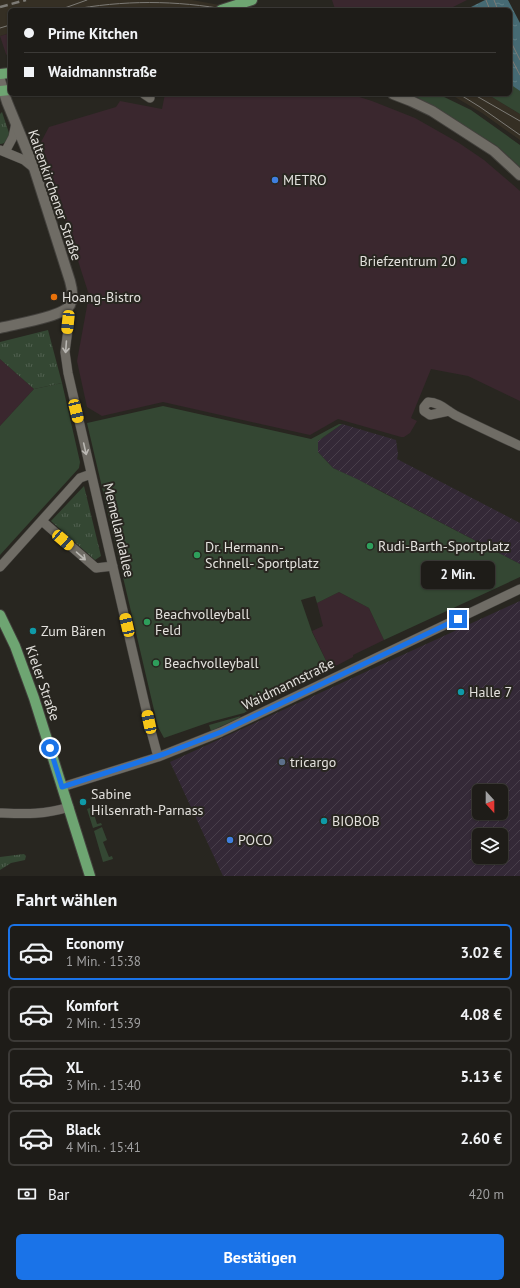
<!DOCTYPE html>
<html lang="de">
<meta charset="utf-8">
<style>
body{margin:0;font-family:"PT Sans",sans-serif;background:#262521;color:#f1f3f6;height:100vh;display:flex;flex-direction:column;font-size:15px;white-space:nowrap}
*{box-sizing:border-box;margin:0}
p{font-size:13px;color:#a1a1a2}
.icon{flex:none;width:22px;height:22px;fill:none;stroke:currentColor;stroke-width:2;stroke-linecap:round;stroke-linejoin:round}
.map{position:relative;height:876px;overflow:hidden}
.drawer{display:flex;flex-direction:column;background:#1e1c18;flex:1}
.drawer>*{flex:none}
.banner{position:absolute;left:8px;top:8px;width:504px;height:88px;border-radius:6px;box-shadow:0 1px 3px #0004,0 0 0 1px #3c3a37;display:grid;align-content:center;height:88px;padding:0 16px;background:#1e1c18}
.needle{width:26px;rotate:159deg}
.buttons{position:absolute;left:472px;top:784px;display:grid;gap:8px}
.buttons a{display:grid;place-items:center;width:36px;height:36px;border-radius:6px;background:#1e1c18;box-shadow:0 1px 3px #0004,0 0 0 1px #3c3a37;font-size:20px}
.end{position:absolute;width:18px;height:18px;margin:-9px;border:5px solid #1a73e8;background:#fff;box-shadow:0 0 0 2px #fff}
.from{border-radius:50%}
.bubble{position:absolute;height:28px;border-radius:6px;background:#1e1c18;box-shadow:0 1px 3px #0004,0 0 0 1px #3c3a37;font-size:13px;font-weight:600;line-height:28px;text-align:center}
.car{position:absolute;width:12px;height:24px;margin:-12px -6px;border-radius:5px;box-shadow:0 0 3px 1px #0007;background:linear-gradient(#f5c518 24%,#345 0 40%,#f5c518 0 76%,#345 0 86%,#f5c518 0)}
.banner b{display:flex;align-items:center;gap:14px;height:38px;font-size:15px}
.banner b+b{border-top:1px solid #3c3a37}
.banner i{width:10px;height:10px;background:#f1f3f6}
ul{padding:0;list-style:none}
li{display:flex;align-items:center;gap:12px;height:56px;margin:0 8px 6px;padding:0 8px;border:2px solid #3c3a37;border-radius:6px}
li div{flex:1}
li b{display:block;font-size:15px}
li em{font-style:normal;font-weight:600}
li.current{border-color:#1a73e8}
li>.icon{width:36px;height:36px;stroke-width:1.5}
h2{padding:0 16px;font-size:18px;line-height:48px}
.pay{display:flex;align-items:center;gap:10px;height:44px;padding:0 16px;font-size:15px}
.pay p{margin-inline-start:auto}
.cta{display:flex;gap:8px;margin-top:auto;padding:8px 16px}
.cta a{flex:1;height:46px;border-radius:6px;background:#1a73e8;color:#fff;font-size:16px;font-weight:600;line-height:46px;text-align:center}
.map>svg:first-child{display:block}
.commercial{fill:#3a272e}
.industrial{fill:url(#industrial-furrows);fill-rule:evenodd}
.built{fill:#352f24}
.green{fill:#344733}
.park{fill:url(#park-tufts)}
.water{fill:url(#water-ripples)}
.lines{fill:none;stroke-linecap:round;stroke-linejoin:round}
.street-casing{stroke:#43413d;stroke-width:10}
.secondary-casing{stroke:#43413d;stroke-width:12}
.primary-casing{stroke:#43413d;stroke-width:12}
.street{stroke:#6f6c65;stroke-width:9}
.secondary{stroke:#6f6c65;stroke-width:10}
.primary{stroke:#6ea572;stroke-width:10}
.tram{stroke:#7d7b76;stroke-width:1}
.rail{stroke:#7d7b76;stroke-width:2.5;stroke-dasharray:8 4;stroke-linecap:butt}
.oneway{stroke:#bab8b3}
.route{stroke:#1a73e8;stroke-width:5}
.shop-dot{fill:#3f7fe0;stroke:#282620;stroke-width:1.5}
.culture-dot{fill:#0f9aa8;stroke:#282620;stroke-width:1.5}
.food-dot{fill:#e8710a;stroke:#282620;stroke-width:1.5}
.leisure-dot{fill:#2e9e5b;stroke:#282620;stroke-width:1.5}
.service-dot{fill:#5c6f8a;stroke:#282620;stroke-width:1.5}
.labels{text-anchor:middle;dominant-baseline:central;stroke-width:4;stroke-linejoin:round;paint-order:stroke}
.poi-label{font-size:14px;fill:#e3e1dd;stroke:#282620;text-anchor:start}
.street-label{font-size:14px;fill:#e3e1dd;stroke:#282620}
</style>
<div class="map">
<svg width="520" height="876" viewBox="0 0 520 876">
<defs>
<pattern id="industrial-furrows" width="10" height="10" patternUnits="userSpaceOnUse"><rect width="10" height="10" fill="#342937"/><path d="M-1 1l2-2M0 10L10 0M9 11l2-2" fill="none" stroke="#483e4a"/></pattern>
<pattern id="park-tufts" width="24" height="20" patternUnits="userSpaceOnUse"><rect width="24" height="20" fill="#344733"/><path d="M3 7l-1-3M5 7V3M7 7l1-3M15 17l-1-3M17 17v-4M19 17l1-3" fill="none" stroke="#516150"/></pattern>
<pattern id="water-ripples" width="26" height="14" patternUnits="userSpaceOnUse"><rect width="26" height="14" fill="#466a73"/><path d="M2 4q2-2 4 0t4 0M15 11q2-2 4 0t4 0" fill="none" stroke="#617f86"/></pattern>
</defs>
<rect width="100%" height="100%" fill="#282620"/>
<path class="commercial" d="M332,0H467L447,10H336L335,9Z
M10,33V59L6,54L0,36Z
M165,94H350L372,101L415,118L459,143L484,160L505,178L520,191V401L468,376L431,369L411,418L417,421L410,433L404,437H401L338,419L310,435L163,402L102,416L87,407L77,361L89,295L65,220L62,205L41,142L49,127L116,107L120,101L162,109Z
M0,359L34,389L0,426Z
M339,592L369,608L384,640L353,655V657L330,669L312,631L323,626L317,603Z"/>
<path class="industrial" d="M342,424L396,440L398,454L397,459L520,523V564L379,490L333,468L318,452V441Z
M520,601V876H223L170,762ZM479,791H501V813H479ZM479,835H501V857H479Z"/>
<path class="built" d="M0,0H192L247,10L152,9L10,10V33L0,36Z
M450,94H487L520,114V140L482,113Z"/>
<path class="green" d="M510,86H514L520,91V114L487,94H510Z
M410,94H438L471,110L520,145V167L497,146L417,97Z
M62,383L80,462L79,468L0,555V426L34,389Z
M163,406L311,439L339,424H342L318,441V452L333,468L357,479L520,564V577L384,640L369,608L339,592L317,603L315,596L301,600L312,632L330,669L261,703L244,713L210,722L164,738L158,727L87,423Z
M241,716L239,718L211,731L209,725Z
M95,806L97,813L94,814L97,824L101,823L102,825L93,828L87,809Z
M102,827L107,840L103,842L109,857L112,856L113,859L103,862L94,831Z"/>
<path class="park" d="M2,112L10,136C7,140 6,144 0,144V114Z
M48,330L62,383L34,389L0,359V342Z
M84,486L101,556L95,560L51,521Z
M24,854L26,856L25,860L11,863L0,870V857Z"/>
<path class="water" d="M485,0H508L520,23V91L510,84V10H465Z"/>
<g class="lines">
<defs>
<path id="street" d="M144,94L150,98
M0,150L24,160L34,168
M5,152L13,137L16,123
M68,308L69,322L65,352L68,373L151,731L158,757
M449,411L430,415L424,411V407L428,402C439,402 446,410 455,415C477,426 499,436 520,446
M42,521L96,568L113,566
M0,567L80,478L91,474
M62,787L158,757L221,732L520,589
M0,813C25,814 44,815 69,807"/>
<path id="secondary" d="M0,80L7,102L34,168L70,281C72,288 74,297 70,305C63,317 15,324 0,328
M393,94L411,101L432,111L494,151L520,175"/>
<path id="primary" d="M221,10L252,0
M0,74L10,73
M0,91L10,90
M0,615L15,646L34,698L90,876"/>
</defs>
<use href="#street" class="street-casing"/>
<use href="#secondary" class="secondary-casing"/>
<use href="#primary" class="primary-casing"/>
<use href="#street" class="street"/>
<use href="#secondary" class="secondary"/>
<use href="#primary" class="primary"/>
<path class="tram" d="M486,0L490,10
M494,0L498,10
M59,10L87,0
M70,10C123,0 176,0 229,10
M0,28L10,25
M510,40L520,60
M510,56L520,75
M459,94L480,107L520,135
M473,94L520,121"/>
<path class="rail" d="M0,7L26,0"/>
</g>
<defs><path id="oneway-shaft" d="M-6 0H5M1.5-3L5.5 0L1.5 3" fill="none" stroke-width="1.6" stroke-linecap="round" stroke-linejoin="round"/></defs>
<g class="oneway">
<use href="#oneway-shaft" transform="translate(66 347) rotate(94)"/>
<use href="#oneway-shaft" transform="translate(85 449) rotate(77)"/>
<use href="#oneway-shaft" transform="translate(81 556) rotate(41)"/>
</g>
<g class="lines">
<path class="route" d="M50,748L62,787L164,754L221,732L458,619"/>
</g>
<g class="shop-dot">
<circle cx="275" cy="180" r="4"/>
<circle cx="230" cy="840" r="4"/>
</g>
<g class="culture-dot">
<circle cx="464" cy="261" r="4"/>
<circle cx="33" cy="631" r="4"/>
<circle cx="461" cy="692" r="4"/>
<circle cx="83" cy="802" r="4"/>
<circle cx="324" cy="821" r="4"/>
</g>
<circle class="food-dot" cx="54" cy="297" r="4"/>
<g class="leisure-dot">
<circle cx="370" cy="546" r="4"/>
<circle cx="197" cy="555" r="4"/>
<circle cx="147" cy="622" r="4"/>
<circle cx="156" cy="663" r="4"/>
</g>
<circle class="service-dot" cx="282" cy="762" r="4"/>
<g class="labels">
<g class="poi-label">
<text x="283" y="180">METRO</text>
<text x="456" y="261" text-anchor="end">Briefzentrum 20</text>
<text x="62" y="297">Hoang-Bistro</text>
<text x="378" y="546">Rudi-Barth-Sportplatz</text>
<text x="205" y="547">Dr. Hermann-<tspan x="205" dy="16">Schnell- Sportplatz</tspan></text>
<text x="155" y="614">Beachvolleyball<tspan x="155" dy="16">Feld</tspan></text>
<text x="41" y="631">Zum Bären</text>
<text x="164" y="663">Beachvolleyball</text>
<text x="469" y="692">Halle 7</text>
<text x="290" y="762">tricargo</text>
<text x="91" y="794">Sabine<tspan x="91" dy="16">Hilsenrath-Parnass</tspan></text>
<text x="332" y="821">BIOBOB</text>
<text x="238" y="840">POCO</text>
</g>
<g class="street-label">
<text transform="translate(55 195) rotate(71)">Kaltenkirchener Straße</text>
<text transform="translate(119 530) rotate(77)">Memellandallee</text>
<text transform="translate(43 683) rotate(71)">Kieler Straße</text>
<text transform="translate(288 684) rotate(-26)">Waidmannstraße</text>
</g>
</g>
</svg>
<div class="buttons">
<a><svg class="needle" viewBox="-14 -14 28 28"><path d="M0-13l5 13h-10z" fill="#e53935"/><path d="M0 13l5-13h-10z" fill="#a1a1a2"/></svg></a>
<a><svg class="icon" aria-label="layers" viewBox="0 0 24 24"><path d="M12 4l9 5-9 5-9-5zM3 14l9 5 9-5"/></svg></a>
</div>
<i class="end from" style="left:50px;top:748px"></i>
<i class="end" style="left:458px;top:619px"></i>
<div class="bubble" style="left:421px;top:561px;width:74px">2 Min.</div>
<i class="car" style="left:68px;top:322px;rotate:186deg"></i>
<i class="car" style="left:76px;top:411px;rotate:166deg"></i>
<i class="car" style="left:63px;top:540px;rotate:131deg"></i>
<i class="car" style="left:127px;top:625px;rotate:347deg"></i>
<i class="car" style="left:149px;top:722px;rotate:348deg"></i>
<div class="banner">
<b><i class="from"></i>Prime Kitchen</b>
<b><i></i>Waidmannstraße</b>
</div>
</div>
<section class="drawer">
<h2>Fahrt wählen</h2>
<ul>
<li class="current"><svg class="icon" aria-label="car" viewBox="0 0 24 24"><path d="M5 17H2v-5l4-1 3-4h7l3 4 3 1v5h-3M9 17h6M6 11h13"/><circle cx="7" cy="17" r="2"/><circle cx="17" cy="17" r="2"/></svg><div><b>Economy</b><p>1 Min. · 15:38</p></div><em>3.02 €</em></li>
<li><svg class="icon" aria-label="car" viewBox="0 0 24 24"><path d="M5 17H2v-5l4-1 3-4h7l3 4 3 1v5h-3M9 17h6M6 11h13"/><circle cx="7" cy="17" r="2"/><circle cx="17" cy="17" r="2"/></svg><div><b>Komfort</b><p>2 Min. · 15:39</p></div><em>4.08 €</em></li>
<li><svg class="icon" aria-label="car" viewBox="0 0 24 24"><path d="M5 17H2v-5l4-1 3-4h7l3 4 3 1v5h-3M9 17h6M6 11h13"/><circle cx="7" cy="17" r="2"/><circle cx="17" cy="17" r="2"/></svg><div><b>XL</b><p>3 Min. · 15:40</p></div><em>5.13 €</em></li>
<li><svg class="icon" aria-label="car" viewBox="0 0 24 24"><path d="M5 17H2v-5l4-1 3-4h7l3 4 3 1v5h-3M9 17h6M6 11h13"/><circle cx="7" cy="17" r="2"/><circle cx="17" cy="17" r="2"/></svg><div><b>Black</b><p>4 Min. · 15:41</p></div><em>2.60 €</em></li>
</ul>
<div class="pay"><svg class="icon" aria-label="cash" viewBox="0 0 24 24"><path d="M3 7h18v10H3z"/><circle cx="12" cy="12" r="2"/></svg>Bar<p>420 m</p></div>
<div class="cta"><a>Bestätigen</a></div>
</section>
